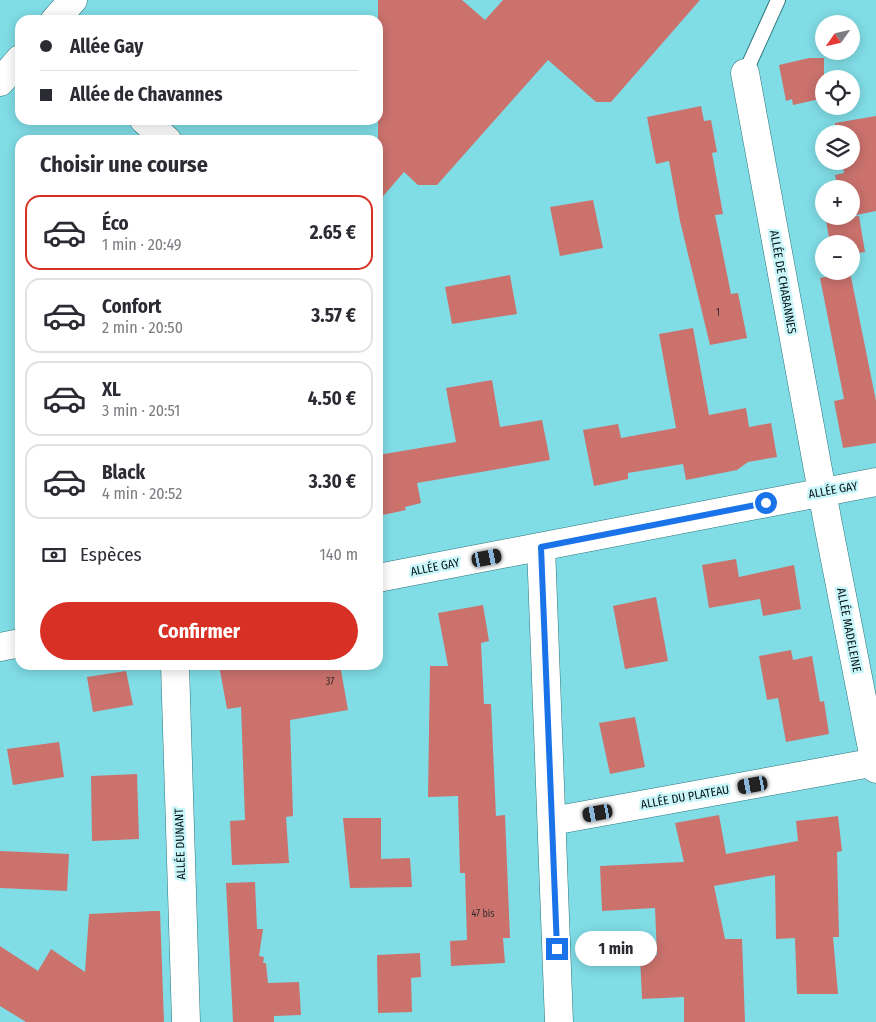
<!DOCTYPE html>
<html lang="fr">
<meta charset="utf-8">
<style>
body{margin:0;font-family:"Fira Sans Condensed",sans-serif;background:#f7f7f7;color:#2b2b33;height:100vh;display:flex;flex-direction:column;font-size:19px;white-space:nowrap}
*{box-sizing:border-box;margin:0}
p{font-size:16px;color:#7c7c81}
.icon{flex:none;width:28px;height:28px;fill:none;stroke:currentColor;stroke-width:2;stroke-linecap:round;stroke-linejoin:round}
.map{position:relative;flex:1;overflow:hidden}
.sheet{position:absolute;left:15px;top:135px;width:368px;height:535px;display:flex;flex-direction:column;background:#fff;border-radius:15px;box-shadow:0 2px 12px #0003}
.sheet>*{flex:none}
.hud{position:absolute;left:15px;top:15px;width:368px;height:110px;border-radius:15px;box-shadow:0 2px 12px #0003;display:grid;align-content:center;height:110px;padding:0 25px;background:#fff}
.needle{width:32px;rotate:236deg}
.tools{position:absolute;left:815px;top:15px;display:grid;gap:10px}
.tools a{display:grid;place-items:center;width:45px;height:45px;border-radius:50%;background:#fff;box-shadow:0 2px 12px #0003;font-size:25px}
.end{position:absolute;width:22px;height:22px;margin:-11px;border:6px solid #1a73e8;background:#fff;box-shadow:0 0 0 2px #fff}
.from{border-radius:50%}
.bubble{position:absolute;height:35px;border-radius:18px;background:#fff;box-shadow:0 2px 12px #0003;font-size:16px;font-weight:700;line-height:35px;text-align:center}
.car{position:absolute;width:15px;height:30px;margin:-15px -8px;border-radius:6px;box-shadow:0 0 4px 1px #0007;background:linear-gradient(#222 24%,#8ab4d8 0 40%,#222 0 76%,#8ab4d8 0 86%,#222 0)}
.hud b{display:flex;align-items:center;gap:18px;height:48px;font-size:19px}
.hud b+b{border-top:1px solid #e1e1e2}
.hud i{width:12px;height:12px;background:#2b2b33}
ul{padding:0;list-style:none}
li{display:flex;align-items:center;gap:15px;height:75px;margin:0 10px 8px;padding:0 15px;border:2px solid #e1e1e2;border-radius:15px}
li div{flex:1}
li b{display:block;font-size:19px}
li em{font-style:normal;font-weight:700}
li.on{border-color:#d93025}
li>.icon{width:45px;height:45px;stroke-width:1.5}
h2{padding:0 25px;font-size:22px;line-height:60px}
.pay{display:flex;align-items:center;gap:12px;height:55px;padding:0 25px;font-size:19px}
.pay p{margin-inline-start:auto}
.primary-button{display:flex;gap:10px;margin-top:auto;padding:10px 25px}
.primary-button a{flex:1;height:58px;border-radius:30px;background:#d93025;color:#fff;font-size:20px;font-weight:700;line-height:58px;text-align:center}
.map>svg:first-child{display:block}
.building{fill:#cb726d}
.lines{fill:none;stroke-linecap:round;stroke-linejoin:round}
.service-casing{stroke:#2b747b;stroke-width:16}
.minor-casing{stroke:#2b747b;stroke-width:29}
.tertiary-casing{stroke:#2b747b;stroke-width:29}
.service{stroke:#fff;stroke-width:14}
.minor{stroke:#fff;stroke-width:28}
.tertiary{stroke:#fff;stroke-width:28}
.route{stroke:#1a73e8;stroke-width:6}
.labels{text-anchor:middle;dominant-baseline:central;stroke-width:5;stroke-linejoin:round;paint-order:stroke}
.number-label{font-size:10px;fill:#342c2c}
.street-label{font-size:12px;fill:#021416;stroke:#caf6fa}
</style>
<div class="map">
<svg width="876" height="1022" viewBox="0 0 876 1022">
<rect width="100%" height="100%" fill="#80dde6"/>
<path class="building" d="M378,0H462L485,20L503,0H700L611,102H596L548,60L437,185H418L404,172L378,202Z
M809,58H824V98L793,105L792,99L786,101L779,65Z
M701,106L704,121L711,120L717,152L712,153L723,214L715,215L731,294L738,293L747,338L710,345L680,221L669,161L656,164L647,117Z
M876,116V211L851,216V189H838L835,175L844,173L842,161H851V134H837L835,123Z
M593,200L603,248L560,256L550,207Z
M859,216L865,252L851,254V244H830L826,220Z
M850,272L876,401V443L843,448L834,401L844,399L820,278Z
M510,275L517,314L452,324L445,287Z
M693,328L709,415L746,408L749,427L771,423L777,457L748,462L737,470L686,480L683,464L628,473V479L594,486L583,430L618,424L621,438L676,428L659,334Z
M492,380L500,427L542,420L550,460L417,483L421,503L405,507L406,510L378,516V455L456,442L446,388Z
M736,559L739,577L794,565L801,609L763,616L760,599L709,608L702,565Z
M656,597L668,661L625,669L613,606Z
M483,605L489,641L481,643L484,704H491L496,816L505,815L510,938H503L505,963L451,966L450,941L467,940L465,873H460L458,796L428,797L430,666H448L438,613Z
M791,650L793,660L812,656L820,702L824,701L829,734L786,742L778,698L767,700L759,656Z
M219,665H340L348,710L290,720L293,816L286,817L289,863L232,865L230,821L245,820L241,707L227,709Z
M126,671L133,705L93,712L87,677Z
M635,717L645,767L610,774L599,723Z
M59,742L64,777L13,785L7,749Z
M137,774L139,839L92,841L91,776Z
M719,815L726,854L798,841L796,821L838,816L842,851L837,852L839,937H833L838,994H797L795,938L776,939L775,875L714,886L725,939H742L745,1022H684V997L642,999L640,956L657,955L655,908L602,911L600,866L684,862L675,823Z
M343,818H381V859L410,858L412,887L350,888Z
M0,851L69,854L67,891L0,888Z
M255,882L257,929H263L259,956L264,957L263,963H266L268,983L299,982L301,1015L274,1016V1022H233L226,883Z
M154,911H160L164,1022H26L0,1006V946L38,971L51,949L85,972L89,914Z
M420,953L421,977L411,978L412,1012L378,1013L377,955Z"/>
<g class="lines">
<defs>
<path id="service" d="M745,73L778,0"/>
<path id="minor" d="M55,20L73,0
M745,73L828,524L876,769
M0,82L20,59
M144,120L167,140
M541,547L559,1022
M175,665L186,1022
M552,821L876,762"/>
<path id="tertiary" d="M378,578L876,482
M0,647L20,643"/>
</defs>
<use href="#service" class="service-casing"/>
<use href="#minor" class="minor-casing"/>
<use href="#tertiary" class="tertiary-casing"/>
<use href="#service" class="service"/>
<use href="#minor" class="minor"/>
<use href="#tertiary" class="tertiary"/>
</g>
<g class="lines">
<path class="route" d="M557,949L541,547L766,503"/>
</g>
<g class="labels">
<g class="number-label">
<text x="718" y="313">1</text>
<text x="330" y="682">37</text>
<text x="483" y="914">47 bis</text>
</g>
<g class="street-label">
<text transform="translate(783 282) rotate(80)">ALLÉE DE CHABANNES</text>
<text transform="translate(833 490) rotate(-10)">ALLÉE GAY</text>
<text transform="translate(435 567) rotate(-11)">ALLÉE GAY</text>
<text transform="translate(849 630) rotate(79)">ALLÉE MADELEINE</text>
<text transform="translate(685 797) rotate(-10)">ALLÉE DU PLATEAU</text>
<text transform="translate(180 844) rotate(-92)">ALLÉE DUNANT</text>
</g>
</g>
</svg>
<div class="tools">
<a><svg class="needle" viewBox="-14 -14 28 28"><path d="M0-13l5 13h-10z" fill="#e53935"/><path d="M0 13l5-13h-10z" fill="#7c7c81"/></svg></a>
<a><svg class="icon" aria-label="locate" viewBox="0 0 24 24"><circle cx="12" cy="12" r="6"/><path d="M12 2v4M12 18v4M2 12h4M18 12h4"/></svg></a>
<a><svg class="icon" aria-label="layers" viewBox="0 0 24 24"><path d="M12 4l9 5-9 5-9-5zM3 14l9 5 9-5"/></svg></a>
<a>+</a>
<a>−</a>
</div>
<i class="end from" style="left:766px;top:503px"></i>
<i class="end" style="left:557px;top:949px"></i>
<div class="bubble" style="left:575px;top:931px;width:82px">1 min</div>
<i class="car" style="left:487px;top:558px;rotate:79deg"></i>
<i class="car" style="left:753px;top:785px;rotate:260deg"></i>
<i class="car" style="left:598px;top:813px;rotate:260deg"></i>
<div class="hud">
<b><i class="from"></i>Allée Gay</b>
<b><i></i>Allée de Chavannes</b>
</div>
<section class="sheet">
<h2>Choisir une course</h2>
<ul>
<li class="on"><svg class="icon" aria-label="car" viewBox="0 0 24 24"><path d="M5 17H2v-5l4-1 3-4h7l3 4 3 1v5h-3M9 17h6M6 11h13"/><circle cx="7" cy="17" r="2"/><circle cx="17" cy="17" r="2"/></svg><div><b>Éco</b><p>1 min · 20:49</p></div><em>2.65 €</em></li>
<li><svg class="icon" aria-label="car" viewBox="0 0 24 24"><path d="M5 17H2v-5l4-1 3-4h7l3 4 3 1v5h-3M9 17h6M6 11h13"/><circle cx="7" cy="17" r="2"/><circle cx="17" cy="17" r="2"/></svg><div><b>Confort</b><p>2 min · 20:50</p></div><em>3.57 €</em></li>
<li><svg class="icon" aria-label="car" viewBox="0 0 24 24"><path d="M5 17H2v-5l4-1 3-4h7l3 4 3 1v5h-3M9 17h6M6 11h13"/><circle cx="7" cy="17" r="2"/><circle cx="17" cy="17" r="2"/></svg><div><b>XL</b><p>3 min · 20:51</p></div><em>4.50 €</em></li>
<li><svg class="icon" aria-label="car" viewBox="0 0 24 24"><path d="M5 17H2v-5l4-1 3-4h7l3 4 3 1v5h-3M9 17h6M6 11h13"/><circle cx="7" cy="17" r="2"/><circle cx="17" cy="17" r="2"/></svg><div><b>Black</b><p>4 min · 20:52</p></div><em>3.30 €</em></li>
</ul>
<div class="pay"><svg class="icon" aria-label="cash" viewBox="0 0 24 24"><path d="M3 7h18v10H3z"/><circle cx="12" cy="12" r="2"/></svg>Espèces<p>140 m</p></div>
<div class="primary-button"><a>Confirmer</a></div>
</section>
</div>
